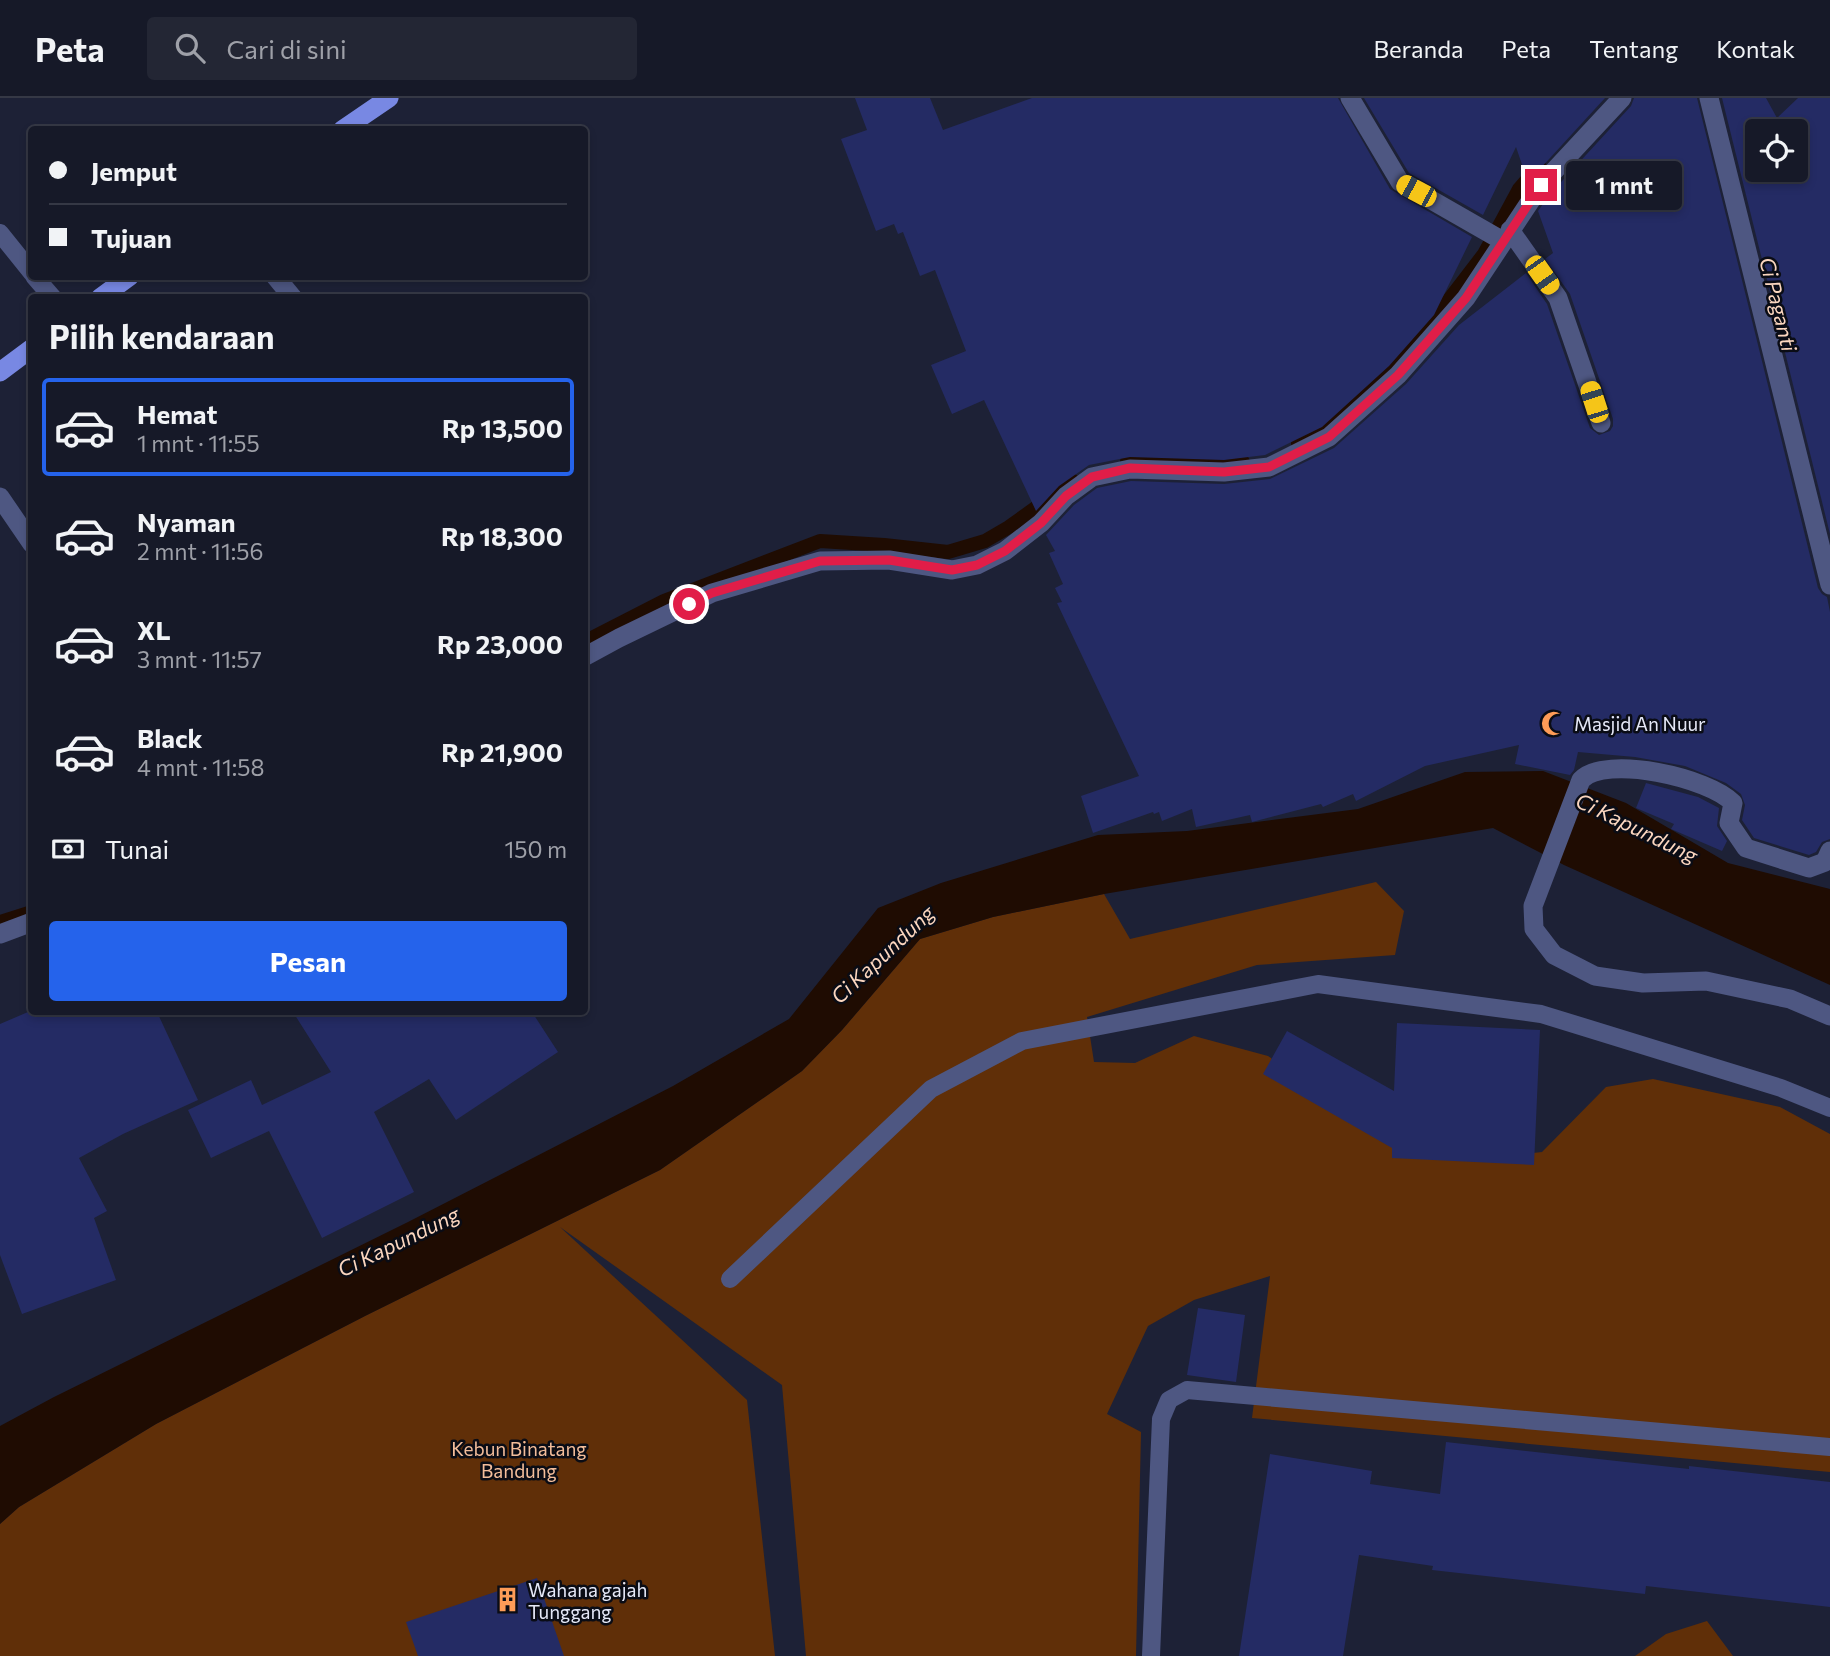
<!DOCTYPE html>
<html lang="id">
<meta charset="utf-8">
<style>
body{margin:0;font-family:Commissioner,sans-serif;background:#232634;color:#f1f3f6;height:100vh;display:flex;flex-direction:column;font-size:26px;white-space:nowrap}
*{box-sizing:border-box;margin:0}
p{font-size:23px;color:#9ea0a8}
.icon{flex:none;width:38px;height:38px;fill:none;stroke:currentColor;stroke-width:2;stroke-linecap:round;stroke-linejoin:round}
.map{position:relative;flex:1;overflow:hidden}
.drawer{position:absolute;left:28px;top:196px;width:560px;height:721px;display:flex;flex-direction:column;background:#161928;border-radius:7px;box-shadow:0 4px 10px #0003,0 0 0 2px #353845}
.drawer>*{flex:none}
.hud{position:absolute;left:28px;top:28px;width:560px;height:154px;border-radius:7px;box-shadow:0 4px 10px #0003,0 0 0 2px #353845;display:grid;align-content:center;height:154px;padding:0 21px;background:#161928}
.fabs{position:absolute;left:1745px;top:21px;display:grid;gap:14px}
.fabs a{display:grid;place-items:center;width:63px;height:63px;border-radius:7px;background:#161928;box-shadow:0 4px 10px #0003,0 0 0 2px #353845;font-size:35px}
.end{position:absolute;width:32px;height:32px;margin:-16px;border:9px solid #e11d48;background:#fff;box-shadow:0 0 0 4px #fff}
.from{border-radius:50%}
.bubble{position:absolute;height:49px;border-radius:7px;background:#161928;box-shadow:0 4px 10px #0003,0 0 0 2px #353845;font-size:23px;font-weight:700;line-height:49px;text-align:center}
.car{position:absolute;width:21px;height:42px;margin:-21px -10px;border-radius:9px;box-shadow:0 0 5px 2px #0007;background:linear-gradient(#f5c518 24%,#345 0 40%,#f5c518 0 76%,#345 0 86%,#f5c518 0)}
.hud b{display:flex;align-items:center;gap:24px;height:66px;font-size:26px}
.hud b+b{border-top:2px solid #353845}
.hud i{width:18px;height:18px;background:#f1f3f6}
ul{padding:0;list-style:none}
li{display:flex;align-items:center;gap:21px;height:98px;margin:0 14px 10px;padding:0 7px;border:4px solid transparent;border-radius:7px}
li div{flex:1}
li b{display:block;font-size:26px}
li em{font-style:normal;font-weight:700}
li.current{border-color:#2563eb}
li>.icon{width:63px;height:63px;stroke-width:1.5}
h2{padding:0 21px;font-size:32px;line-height:84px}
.pay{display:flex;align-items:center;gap:18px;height:77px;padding:0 21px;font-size:26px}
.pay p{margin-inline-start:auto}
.action{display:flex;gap:14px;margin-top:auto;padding:14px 21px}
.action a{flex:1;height:80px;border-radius:7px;background:#2563eb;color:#fff;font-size:28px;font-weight:700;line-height:80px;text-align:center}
header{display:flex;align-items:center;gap:42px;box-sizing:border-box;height:98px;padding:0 35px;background:#161928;border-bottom:2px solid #353845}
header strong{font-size:33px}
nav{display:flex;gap:38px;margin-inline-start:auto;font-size:24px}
.search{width:490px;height:63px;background:#232634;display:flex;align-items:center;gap:18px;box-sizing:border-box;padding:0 24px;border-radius:7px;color:#9ea0a8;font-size:26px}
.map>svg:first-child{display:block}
.green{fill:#602f08}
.water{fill:#1f0c02}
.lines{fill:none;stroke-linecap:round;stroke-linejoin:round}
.stream{stroke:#1f0c02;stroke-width:14}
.building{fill:#242b64;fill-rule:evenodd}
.service{stroke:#4e5782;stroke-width:18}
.minor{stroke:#4e5782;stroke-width:19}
.primary{stroke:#7888e3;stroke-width:19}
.route{stroke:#e11d48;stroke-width:9}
.labels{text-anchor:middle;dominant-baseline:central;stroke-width:5;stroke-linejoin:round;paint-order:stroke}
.poi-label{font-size:19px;fill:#e5e8f7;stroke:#0a0c15;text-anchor:start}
.park-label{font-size:19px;fill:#f3bd9a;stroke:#0a0c15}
.water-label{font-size:21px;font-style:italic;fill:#fbd6bf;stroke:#0a0c15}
</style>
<header>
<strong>Peta</strong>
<div class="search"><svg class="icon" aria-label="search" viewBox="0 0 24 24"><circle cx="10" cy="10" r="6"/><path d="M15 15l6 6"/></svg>Cari di sini</div>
<nav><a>Beranda</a><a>Peta</a><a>Tentang</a><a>Kontak</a></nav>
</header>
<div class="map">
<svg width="1830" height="1558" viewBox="0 0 1830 1558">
<rect width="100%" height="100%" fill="#1d2136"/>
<path class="green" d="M1376,784L1404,813L1395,857L1257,867L1087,919L1094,964L1135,965L1194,938L1268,958L1324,997L1462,1063L1542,1054L1606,989L1653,981L1780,1009L1830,1036V1374L1252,1320L1270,1178L1194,1202L1148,1228L1107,1316L1141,1334L1136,1558H806L782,1287L560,1129L747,1302L775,1558H0V1426L19,1409L156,1326L365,1218L660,1072L802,973L842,932L920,841L993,819L1104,796L1130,841Z
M1707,1523L1733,1558H1635L1666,1536Z"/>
<path class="water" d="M1543,673L1626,705L1728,765L1830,791V887L1564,767L1493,730L1104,796L993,819L920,841L842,932L802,973L660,1072L365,1218L156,1326L19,1409L0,1426V1328L54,1299L408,1124L673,988L789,921L878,810L941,785L1098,737L1187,733L1358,711L1465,674Z"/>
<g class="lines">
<path class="stream" d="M1298,345L1331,326L1425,233L1484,156L1519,91L1539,68
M1127,363L1243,364
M584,544L664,503L820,443L884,447L948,454L985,443L1009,429L1073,383
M0,824L32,814"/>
</g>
<path class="building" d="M855,0H930L943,32L1032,0H1338L1390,91L1472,139L1434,217L1389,268L1322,329L1265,357L1224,362L1130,359L1089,367L1059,388L1036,413L984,302L952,316L931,267L966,253L935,172L920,178L903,134L898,136L894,126L876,133L841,41L867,32Z
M1364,0H1605L1528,84L1516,49L1483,117L1409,75Z
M1634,0H1697L1818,490L1822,496L1827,499L1830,514V741L1822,744L1816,754L1809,757L1754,740L1742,722L1745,707L1741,696L1726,685L1685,668L1635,659L1578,654L1574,672L1570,677L1515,666L1519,647L1425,668L1356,703L1353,696L1323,709L1321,706L1252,724L1250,717L1196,729L1192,711L1162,723L1159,714L1154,716L1153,714L1093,735L1081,698L1139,678L1057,505L1062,504L1055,490L1063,486L1049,455L1055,453L1046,437L1074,407L1097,390L1131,383L1224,386L1270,381L1334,350L1406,286L1459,227L1526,175L1547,206L1590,330L1599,337L1610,333L1613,328V321L1570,196L1545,161L1553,155L1538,113L1551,95L1631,8Z
M1722,0H1766L1777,20L1798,0H1830V436ZM1757,33H1796V72H1757Z
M1646,685L1698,699L1719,710L1717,728L1727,743L1722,753L1671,731L1674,726L1636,710Z
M28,914H157L198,1002L123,1036L79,1060L107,1113L94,1120L116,1182L22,1216L0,1157V926Z
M293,914H532L558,954L456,1022L429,981L374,1014L414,1094L322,1140L269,1033L211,1060L188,1012L251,982L262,1007L331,974Z
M1397,925L1540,932L1534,1067L1392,1060V1050L1263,976L1287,933L1394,993Z
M1198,1210L1245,1217L1236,1284L1187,1277Z
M1446,1344L1689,1371V1368L1830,1384V1509L1646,1488L1645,1496L1432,1472L1433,1468L1359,1457L1343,1558H1239L1270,1356L1372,1373L1370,1386L1440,1396Z
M537,1480L564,1558H418L406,1524Z"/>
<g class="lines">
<path class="service" d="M0,135L32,175
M34,178L53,200
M730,1181L931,991L1022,943L1318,886L1541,916L1781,990L1830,1010
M1151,1558L1161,1321L1169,1302L1187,1292L1830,1349"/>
<path class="minor" d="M1350,0L1400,84L1503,143
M1709,0L1830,487
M1510,132L1558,200L1601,325
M275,178L293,200
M0,399L32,446
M584,559L619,540L712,495L820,463L889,462L952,472L977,467L1005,453L1041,425L1066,398L1092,379L1130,371L1224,374L1269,369L1329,339L1398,277L1466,200L1541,87L1622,0
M1830,753L1825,764L1809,770L1746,750L1729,725L1733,705C1710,680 1605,656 1581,682L1533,808L1534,831L1554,857L1595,878L1643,885L1706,883L1790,901L1830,918
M0,836L32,824"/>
<path class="primary" d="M342,32L389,0
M100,200L130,178
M0,274L32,250"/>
</g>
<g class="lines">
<path class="route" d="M689,506L712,495L820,463L889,462L952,472L977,467L1005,453L1041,425L1066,398L1092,379L1130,370L1224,374L1269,369L1329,339L1398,277L1466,200L1541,87"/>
</g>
<defs>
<symbol id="mosque-bare" viewBox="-9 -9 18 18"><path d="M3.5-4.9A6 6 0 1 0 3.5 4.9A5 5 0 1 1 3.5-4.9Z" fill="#fe9c57" stroke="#0a0c15" stroke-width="2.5" paint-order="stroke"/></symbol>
<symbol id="building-bare" viewBox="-9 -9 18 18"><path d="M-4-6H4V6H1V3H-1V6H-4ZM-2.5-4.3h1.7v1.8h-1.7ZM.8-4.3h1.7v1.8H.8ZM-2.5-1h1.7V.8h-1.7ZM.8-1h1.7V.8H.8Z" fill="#fe9c57" stroke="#0a0c15" stroke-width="2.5" paint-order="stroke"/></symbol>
</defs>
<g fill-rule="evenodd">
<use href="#mosque-bare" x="1536" y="608" width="35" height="35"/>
<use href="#building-bare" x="490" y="1484" width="35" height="35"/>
</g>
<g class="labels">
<g class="poi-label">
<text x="1574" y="625">Masjid An Nuur</text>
<text x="528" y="1491">Wahana gajah<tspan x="528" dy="22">Tunggang</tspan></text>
</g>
<g class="park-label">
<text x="519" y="1350">Kebun Binatang<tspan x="519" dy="22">Bandung</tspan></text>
</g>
<g class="water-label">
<text transform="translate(1779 206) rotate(76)">Ci Paganti</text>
<text transform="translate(1637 729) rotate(26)">Ci Kapundung</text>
<text transform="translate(882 856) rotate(-43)">Ci Kapundung</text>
<text transform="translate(398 1143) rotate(-26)">Ci Kapundung</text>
</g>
</g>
</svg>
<div class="fabs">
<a><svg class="icon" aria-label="locate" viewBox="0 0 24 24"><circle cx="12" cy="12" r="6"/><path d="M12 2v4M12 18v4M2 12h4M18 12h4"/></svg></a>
</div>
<i class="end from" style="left:689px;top:506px"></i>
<i class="end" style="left:1541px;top:87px"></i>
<div class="bubble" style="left:1566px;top:63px;width:116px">1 mnt</div>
<i class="car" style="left:1416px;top:93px;rotate:298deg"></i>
<i class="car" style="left:1542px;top:177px;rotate:145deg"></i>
<i class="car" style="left:1594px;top:304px;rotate:342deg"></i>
<div class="hud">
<b><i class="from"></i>Jemput</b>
<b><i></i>Tujuan</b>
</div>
<section class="drawer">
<h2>Pilih kendaraan</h2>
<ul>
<li class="current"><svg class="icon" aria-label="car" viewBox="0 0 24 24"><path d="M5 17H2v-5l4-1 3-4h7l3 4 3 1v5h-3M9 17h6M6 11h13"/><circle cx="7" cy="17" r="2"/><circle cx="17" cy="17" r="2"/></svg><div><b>Hemat</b><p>1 mnt · 11:55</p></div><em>Rp 13,500</em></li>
<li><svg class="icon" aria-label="car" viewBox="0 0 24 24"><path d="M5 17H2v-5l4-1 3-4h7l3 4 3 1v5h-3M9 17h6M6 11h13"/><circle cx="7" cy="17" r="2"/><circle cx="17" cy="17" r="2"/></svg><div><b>Nyaman</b><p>2 mnt · 11:56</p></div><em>Rp 18,300</em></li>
<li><svg class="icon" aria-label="car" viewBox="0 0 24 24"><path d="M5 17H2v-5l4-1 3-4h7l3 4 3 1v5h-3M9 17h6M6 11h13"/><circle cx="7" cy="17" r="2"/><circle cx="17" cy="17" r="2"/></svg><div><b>XL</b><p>3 mnt · 11:57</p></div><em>Rp 23,000</em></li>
<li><svg class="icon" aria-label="car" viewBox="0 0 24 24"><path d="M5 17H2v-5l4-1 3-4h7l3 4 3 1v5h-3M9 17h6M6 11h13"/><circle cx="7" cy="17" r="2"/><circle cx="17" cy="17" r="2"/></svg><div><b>Black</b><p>4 mnt · 11:58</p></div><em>Rp 21,900</em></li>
</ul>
<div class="pay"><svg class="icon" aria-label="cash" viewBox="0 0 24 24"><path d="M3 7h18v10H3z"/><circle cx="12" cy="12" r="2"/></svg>Tunai<p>150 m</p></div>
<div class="action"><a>Pesan</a></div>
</section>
</div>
